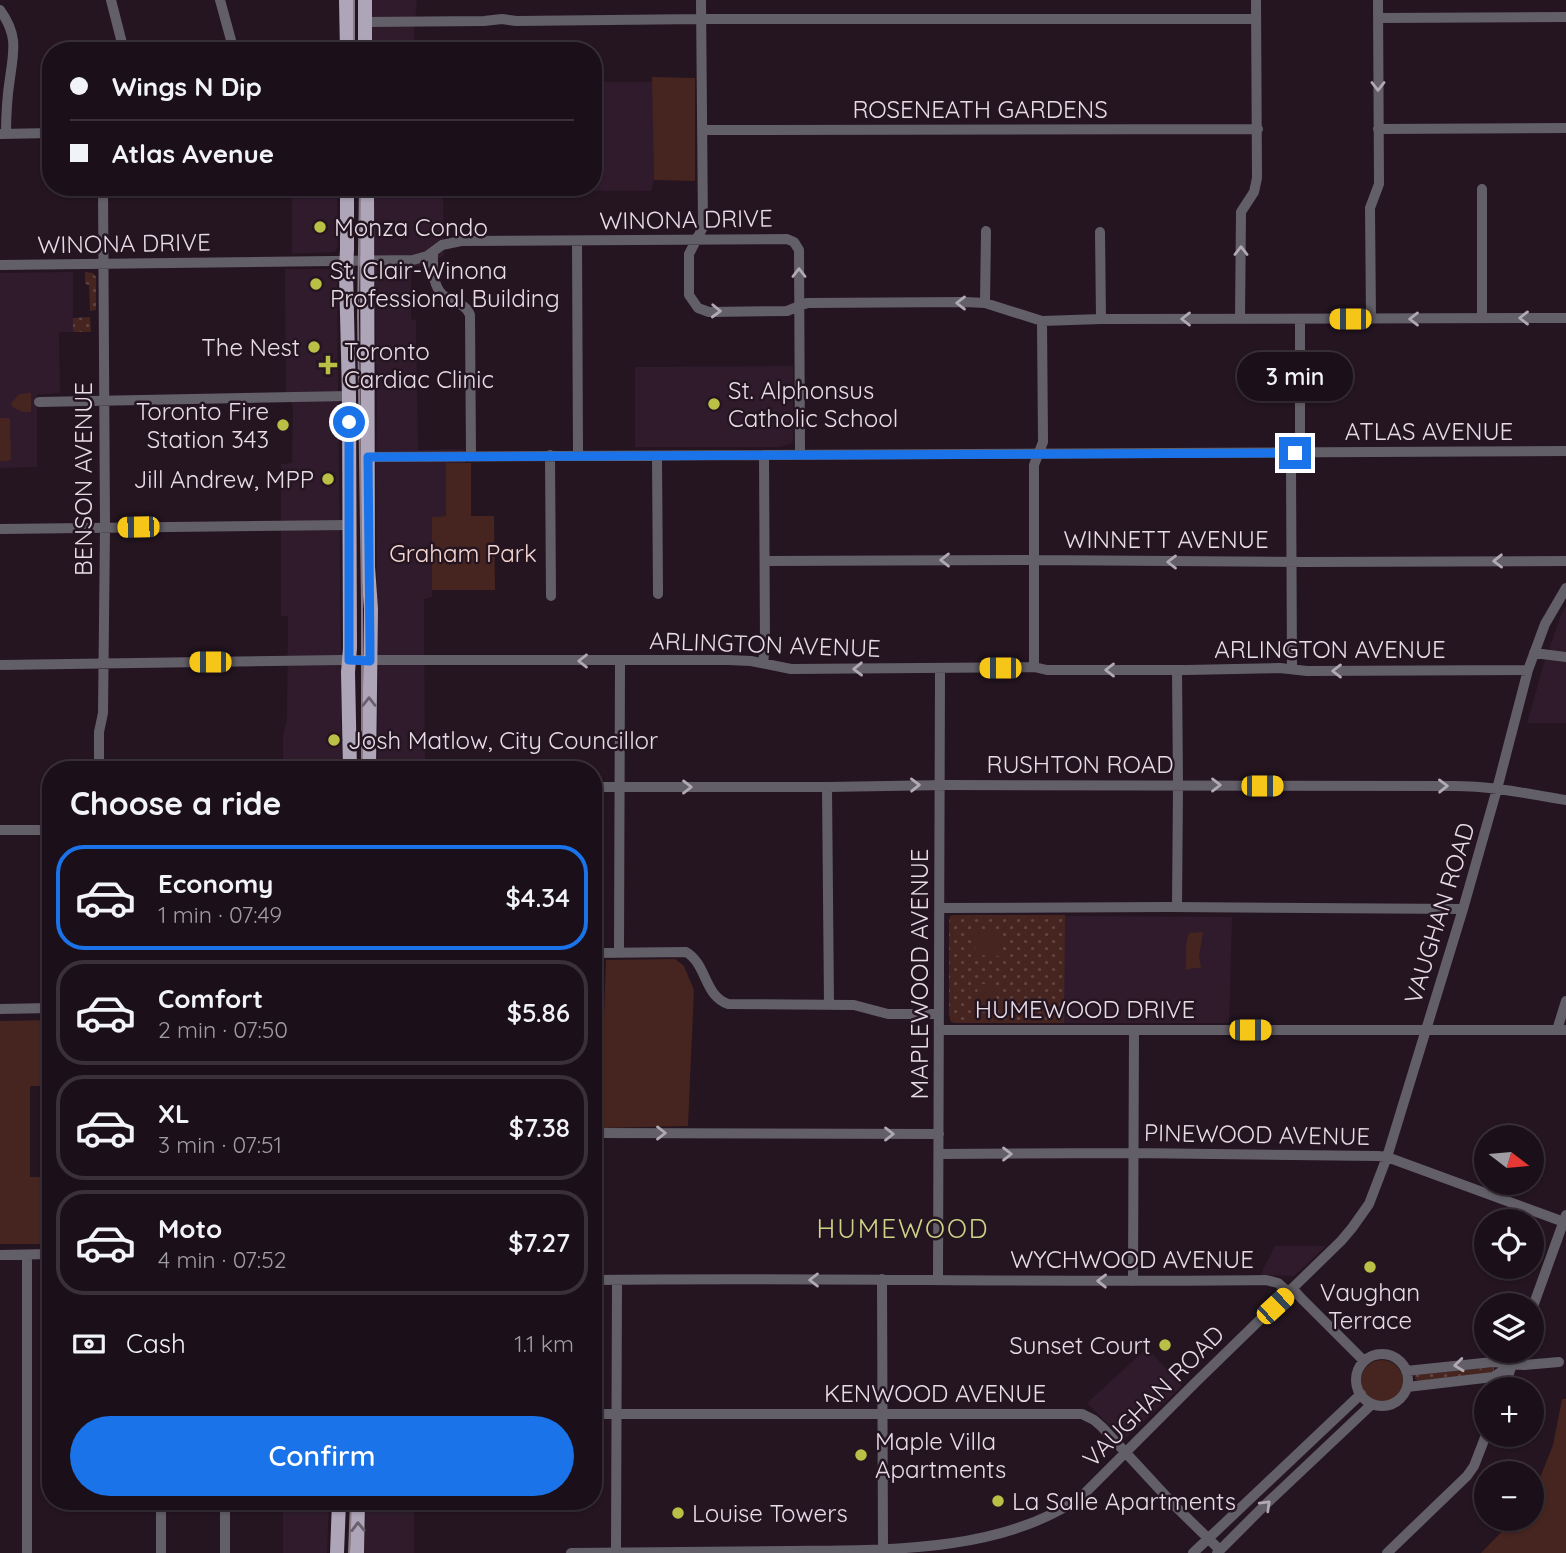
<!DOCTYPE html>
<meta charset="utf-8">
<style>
body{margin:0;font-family:Quicksand,sans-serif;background:#241922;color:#f1f3f6;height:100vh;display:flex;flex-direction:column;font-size:26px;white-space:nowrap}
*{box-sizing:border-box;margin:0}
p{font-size:23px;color:#a09da2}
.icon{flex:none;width:38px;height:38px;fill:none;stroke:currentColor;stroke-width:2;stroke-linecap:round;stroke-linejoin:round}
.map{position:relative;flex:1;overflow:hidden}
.drawer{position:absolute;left:42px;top:761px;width:560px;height:749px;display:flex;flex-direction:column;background:#1b1019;border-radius:28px;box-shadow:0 2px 5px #0004,0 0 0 2px #393038}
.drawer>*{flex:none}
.top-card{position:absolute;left:42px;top:42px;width:560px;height:154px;border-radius:28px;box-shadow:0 2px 5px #0004,0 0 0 2px #393038;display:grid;align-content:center;height:154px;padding:0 28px;background:#1b1019}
.needle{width:46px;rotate:106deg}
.buttons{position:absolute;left:1474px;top:1125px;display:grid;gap:14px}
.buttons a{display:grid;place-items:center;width:70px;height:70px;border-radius:50%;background:#1b1019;box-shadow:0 2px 5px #0004,0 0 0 2px #393038;font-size:35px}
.end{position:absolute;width:32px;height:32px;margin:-16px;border:9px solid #1a73e8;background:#fff;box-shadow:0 0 0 4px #fff}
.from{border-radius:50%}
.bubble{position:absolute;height:49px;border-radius:24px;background:#1b1019;box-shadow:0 2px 5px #0004,0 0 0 2px #393038;font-size:23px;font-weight:600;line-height:49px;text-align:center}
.car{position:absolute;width:21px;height:42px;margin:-21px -10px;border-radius:9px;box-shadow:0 0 5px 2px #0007;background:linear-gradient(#f5c518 24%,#345 0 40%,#f5c518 0 76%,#345 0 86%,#f5c518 0)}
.top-card b{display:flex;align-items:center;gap:24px;height:66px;font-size:26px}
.top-card b+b{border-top:2px solid #393038}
.top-card i{width:18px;height:18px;background:#f1f3f6}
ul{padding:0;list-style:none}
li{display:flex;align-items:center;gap:21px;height:105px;margin:0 14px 10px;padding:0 14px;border:4px solid #393038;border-radius:28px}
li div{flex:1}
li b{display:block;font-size:26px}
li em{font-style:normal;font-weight:600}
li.on{border-color:#1a73e8}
li>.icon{width:63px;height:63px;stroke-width:1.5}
h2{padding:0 28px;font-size:32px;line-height:84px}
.pay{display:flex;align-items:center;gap:18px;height:77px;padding:0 28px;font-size:26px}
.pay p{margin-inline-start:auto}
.primary-button{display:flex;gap:14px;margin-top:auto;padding:14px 28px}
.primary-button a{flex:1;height:80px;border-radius:42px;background:#1a73e8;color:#fff;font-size:28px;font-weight:600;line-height:80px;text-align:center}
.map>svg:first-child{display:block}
.built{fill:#2f1b2c}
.grass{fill:url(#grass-dots)}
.park{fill:#462520}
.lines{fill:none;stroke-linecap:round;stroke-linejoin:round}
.minor{stroke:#635f68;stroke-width:10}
.major{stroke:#aea6b8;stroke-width:14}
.tram{stroke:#877a85;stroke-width:2}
.oneway{stroke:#b2aab3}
.oneway2{stroke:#695e6c}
.route{stroke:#1a73e8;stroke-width:9}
.poi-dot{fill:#bac045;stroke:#241521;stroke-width:2.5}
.labels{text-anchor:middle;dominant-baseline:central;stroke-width:5;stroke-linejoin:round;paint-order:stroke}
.street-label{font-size:24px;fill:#e7dce5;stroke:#241521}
.poi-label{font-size:24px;fill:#e7dce5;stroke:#241521;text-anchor:start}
.park-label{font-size:24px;fill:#f5d6d1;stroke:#241521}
.neighbourhood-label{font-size:26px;letter-spacing:2px;fill:#ced486;stroke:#241521}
</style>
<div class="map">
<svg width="1566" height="1553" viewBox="0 0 1566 1553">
<defs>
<pattern id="grass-dots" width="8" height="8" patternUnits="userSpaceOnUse" patternTransform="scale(1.75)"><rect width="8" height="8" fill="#462520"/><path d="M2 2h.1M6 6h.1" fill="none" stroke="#614440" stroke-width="1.8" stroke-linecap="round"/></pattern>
</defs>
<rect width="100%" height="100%" fill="#241521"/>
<path class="built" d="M372,0H417L414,31L415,51H372Z
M593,82H653L654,180L651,191L443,189L444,255L427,266L411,267V319L416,320L418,450L463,449L465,463L446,464V516L432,517V597L424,599L425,770H378L376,466L377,406L373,187H593Z
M288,187H337L338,246L335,252L292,254V188Z
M285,269H332L337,272V275L342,770H283V735L287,719L288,616H281V464L292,463L293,407L286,391Z
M73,272V332H59L60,393L37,395V467L0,468V273Z
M793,366V441L790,444L780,447H635V367Z
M1566,606V723H1527L1544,663L1563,610Z
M954,915L1232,917L1229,1023H956L951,1022L949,1014V922L950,916Z
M1275,1246H1326L1294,1276L1262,1275L1263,1269Z
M1147,1348L1182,1386L1124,1440L1087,1403Z
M283,1502H329L327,1553H283Z
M366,1502H414V1553H364Z"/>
<path class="grass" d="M85,272L93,273L96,277V310L90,311L89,285L85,284Z
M90,317L91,332H73V318Z
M954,915H1065L1064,1023H956L951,1022L949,1014V922L950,916Z
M1494,1367V1372L1419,1381L1415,1379V1375Z"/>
<path class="park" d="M652,77L695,78V181L654,180Z
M31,393V412H22L11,406L12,402L19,394Z
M0,418H10L11,459L8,461H0Z
M446,463H471V516H494L495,590H432V517L446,516Z
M997,931L1003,956L976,955L974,933Z
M1203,932L1199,957L1201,968H1194L1185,970C1188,957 1184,945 1189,933Z
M675,959L684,966L694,990L688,1126L600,1128L606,960Z
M977,984H995L997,1004L979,1005Z
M51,1020V1098H47V1086H30V1177H51V1244H0V1021Z
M1361 1381a21 21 0 1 1 42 0a21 21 0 1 1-42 0Z
M1562,1399H1566V1553H1481L1514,1519H1531V1501L1553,1445Z"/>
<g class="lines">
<path class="minor" d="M111,0L124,51
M220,0L234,51
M701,0L703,227L689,254V295L698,308L709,312L787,311L807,303L965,302L985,303L1042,321L1101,319L1566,318
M0,10C18,35 14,50 10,78C7,97 6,115 6,134
M1378,18L1566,17
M365,22L484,21L502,19L516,21L702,19H1256
M1378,129L1566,128
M703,130L1258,129
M1,134L51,133
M1100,232L1101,319
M577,241L578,456
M433,253C433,266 432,281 440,292C448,303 465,301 470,315L471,456
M0,265L413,260L427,256L442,245L461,241L787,239L794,242L799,250L800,455
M985,303L986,231
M1482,318V189
M1240,319L1241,212L1254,192L1257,178L1256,0
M1371,319L1370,208L1379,184L1378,0
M39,402L349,396
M550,455L551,596
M657,456L658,594
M368,457L1566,451
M0,529L350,525
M765,561L1034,560L1304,562L1566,561
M1534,653L1566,657
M763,663L765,646L764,455
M0,665L341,660H728L751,661L791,669L1034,667L1047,670H1186L1280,668L1307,671L1528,670
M1034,667V465L1043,442L1042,321
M1292,668L1291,464L1300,442V320
M1177,670L1178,785L1177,907
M99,770V732L103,713L105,528L103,187
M593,787H827L947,785L1454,786C1492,786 1529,794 1566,800
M827,787L829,1005
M0,830H51
M940,908L1169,907L1463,909
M619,952L620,660
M593,953L686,952C707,964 704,996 728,1004L854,1005L888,1014H939
M0,1009L51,1008
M939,1030H1566
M1557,1030L1566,1001
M593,1133L939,1134
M939,1154L1133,1153L1378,1156L1387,1157L1564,1222
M0,1255L51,1254
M882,1279L883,1550
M938,1279L940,669
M593,1280C818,1277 1042,1283 1266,1280L1278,1283L1289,1293
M1133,1281L1134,1030
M1293,1289L1301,1298L1364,1361
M1531,1312L1566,1215
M1356 1380a26 26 0 1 1 52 0a26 26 0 1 1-52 0Z
M1406,1371L1493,1362L1524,1365L1559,1362
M1407,1387L1493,1377L1512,1365
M1503,1390L1517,1351
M593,1414H1082L1094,1420L1102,1427L1175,1506L1220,1550
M225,1502V1553
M616,1552L617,1280
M27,1553V1255
M161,1553V1502
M571,1553C644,1552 717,1552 789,1551C885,1550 1001,1553 1081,1497L1196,1382L1341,1241L1352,1228L1369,1204L1387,1157L1463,909L1497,789L1528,670L1545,624L1566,588
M1193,1553L1361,1394
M1217,1553L1265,1505L1372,1404
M1387,1553L1467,1476L1474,1466L1486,1435"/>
<path class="major" d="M346,0L347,51
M365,0V51
M347,187V249L346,273L349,396L350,648L348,672L350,770
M367,187L368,567L371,609L369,770
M337,1553L339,1502
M357,1553L358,1502"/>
<path class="tram" d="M354,0V51
M360,187L358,316L362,603V770
M349,1553L351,1502"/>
</g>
<defs><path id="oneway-chevron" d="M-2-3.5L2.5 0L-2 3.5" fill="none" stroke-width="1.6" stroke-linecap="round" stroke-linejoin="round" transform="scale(1.75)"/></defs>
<g class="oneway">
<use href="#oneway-chevron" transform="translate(1378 86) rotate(90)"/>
<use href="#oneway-chevron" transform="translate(1241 251) rotate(-90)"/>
<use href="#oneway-chevron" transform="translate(799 273) rotate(-90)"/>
<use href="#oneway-chevron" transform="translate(961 303) rotate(-180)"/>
<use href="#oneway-chevron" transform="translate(716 311) rotate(2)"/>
<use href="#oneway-chevron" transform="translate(1524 318) rotate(180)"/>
<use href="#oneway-chevron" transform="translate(1186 319) rotate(-180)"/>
<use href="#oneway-chevron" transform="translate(1414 319) rotate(180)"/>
<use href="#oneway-chevron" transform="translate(945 560) rotate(180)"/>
<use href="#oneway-chevron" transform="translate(1498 561) rotate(179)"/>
<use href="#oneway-chevron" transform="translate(1172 562) rotate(-180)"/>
<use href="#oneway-chevron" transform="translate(583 661) rotate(180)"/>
<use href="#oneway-chevron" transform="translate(858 669) rotate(179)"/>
<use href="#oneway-chevron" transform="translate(1110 670) rotate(-180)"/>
<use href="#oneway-chevron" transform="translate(1337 671) rotate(180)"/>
<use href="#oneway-chevron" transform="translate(915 785) rotate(-1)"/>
<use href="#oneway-chevron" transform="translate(1216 785)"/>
<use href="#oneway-chevron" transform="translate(1443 786) rotate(-1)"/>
<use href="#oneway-chevron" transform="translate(687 787)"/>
<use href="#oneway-chevron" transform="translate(661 1133)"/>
<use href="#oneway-chevron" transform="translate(889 1134)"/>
<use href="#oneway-chevron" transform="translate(1007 1154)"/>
<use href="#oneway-chevron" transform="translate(814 1280) rotate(180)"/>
<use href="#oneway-chevron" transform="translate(1102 1281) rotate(-179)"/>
<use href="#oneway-chevron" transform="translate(1459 1365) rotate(174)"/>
<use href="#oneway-chevron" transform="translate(1266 1505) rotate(-44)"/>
</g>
<g class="oneway2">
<use href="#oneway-chevron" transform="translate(369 702) rotate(-90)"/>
<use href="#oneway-chevron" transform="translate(358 1527) rotate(-91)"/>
</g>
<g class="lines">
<path class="route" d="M349,422V660L370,661V648L368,457L1295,453"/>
</g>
<g class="poi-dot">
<circle cx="320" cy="227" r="7"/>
<circle cx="316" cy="284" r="7"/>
<circle cx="314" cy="347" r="7"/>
<path d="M324.5 354.5h7v7h7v7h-7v7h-7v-7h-7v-7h7z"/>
<circle cx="714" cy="404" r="7"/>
<circle cx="283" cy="425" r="7"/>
<circle cx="328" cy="479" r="7"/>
<circle cx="334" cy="740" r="7"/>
<circle cx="1370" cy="1267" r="7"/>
<circle cx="1165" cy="1345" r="7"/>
<circle cx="861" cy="1455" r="7"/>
<circle cx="998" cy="1501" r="7"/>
<circle cx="678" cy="1513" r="7"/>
</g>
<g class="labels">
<g class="street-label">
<text x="980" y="109">ROSENEATH GARDENS</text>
<text transform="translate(686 219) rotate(-1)">WINONA DRIVE</text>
<text transform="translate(124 243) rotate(-1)">WINONA DRIVE</text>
<text x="1429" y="431">ATLAS AVENUE</text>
<text transform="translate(83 479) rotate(-90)">BENSON AVENUE</text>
<text x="1166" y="539">WINNETT AVENUE</text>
<text transform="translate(765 644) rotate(2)">ARLINGTON AVENUE</text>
<text x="1330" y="649">ARLINGTON AVENUE</text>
<text x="1080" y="764">RUSHTON ROAD</text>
<text transform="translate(1439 913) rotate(-73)">VAUGHAN ROAD</text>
<text transform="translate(919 974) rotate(-90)">MAPLEWOOD AVENUE</text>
<text x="1085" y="1009">HUMEWOOD DRIVE</text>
<text transform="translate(1257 1134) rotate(1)">PINEWOOD AVENUE</text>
<text x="1132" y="1259">WYCHWOOD AVENUE</text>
<text x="935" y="1393">KENWOOD AVENUE</text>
<text transform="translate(1153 1396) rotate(-45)">VAUGHAN ROAD</text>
</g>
<g class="poi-label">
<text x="334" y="227">Monza Condo</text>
<text x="330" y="270">St. Clair-Winona<tspan x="330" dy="28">Professional Building</tspan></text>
<text x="300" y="347" text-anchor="end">The Nest</text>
<text x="344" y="351">Toronto<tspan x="344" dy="28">Cardiac Clinic</tspan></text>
<text x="728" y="390">St. Alphonsus<tspan x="728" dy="28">Catholic School</tspan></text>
<text x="269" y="411" text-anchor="end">Toronto Fire<tspan x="269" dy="28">Station 343</tspan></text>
<text x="314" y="479" text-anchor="end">Jill Andrew, MPP</text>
<text x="348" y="740">Josh Matlow, City Councillor</text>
<text x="1370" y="1292" text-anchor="middle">Vaughan<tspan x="1370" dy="28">Terrace</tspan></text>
<text x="1151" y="1345" text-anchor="end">Sunset Court</text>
<text x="875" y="1441">Maple Villa<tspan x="875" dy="28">Apartments</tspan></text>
<text x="1012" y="1501">La Salle Apartments</text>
<text x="692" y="1513">Louise Towers</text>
</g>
<g class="park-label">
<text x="463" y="553">Graham Park</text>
</g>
<g class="neighbourhood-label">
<text x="903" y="1228">HUMEWOOD</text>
</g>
</g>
</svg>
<div class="buttons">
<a><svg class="needle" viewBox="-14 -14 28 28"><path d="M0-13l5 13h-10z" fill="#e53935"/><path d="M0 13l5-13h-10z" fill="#a09da2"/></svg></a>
<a><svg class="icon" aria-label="locate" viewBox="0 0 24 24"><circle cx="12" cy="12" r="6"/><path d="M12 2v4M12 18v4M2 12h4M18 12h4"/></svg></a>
<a><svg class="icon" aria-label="layers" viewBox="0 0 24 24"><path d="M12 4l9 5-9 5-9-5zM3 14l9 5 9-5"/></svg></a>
<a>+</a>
<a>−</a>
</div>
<i class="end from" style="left:349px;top:422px"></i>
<i class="end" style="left:1295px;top:453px"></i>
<div class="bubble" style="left:1237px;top:352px;width:116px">3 min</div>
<i class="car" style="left:1350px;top:319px;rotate:270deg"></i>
<i class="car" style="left:138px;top:527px;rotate:269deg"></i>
<i class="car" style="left:210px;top:662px;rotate:270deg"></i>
<i class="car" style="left:1000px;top:668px;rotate:270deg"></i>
<i class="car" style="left:1262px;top:786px;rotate:90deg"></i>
<i class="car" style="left:1250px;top:1030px;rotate:90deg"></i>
<i class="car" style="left:1275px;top:1306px;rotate:47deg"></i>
<div class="top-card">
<b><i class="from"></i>Wings N Dip</b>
<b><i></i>Atlas Avenue</b>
</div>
<section class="drawer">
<h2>Choose a ride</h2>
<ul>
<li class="on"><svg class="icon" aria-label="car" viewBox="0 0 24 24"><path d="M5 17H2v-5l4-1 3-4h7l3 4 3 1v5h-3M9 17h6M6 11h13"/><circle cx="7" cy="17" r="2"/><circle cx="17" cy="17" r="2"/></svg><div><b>Economy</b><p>1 min · 07:49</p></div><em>$4.34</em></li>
<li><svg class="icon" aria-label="car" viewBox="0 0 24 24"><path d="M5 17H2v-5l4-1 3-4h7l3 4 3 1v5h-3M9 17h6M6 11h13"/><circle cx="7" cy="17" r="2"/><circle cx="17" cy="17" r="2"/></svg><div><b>Comfort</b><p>2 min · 07:50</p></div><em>$5.86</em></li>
<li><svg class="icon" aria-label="car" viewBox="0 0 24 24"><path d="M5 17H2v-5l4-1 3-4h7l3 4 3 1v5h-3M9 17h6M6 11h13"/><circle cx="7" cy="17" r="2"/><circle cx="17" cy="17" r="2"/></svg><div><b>XL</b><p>3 min · 07:51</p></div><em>$7.38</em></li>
<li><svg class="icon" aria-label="car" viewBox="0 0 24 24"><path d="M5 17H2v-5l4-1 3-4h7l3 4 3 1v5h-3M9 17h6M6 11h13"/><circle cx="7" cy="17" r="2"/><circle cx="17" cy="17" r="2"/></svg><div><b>Moto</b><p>4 min · 07:52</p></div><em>$7.27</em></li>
</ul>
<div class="pay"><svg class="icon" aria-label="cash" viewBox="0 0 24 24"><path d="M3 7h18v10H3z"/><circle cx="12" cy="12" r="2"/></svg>Cash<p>1.1 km</p></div>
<div class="primary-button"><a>Confirm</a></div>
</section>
</div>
